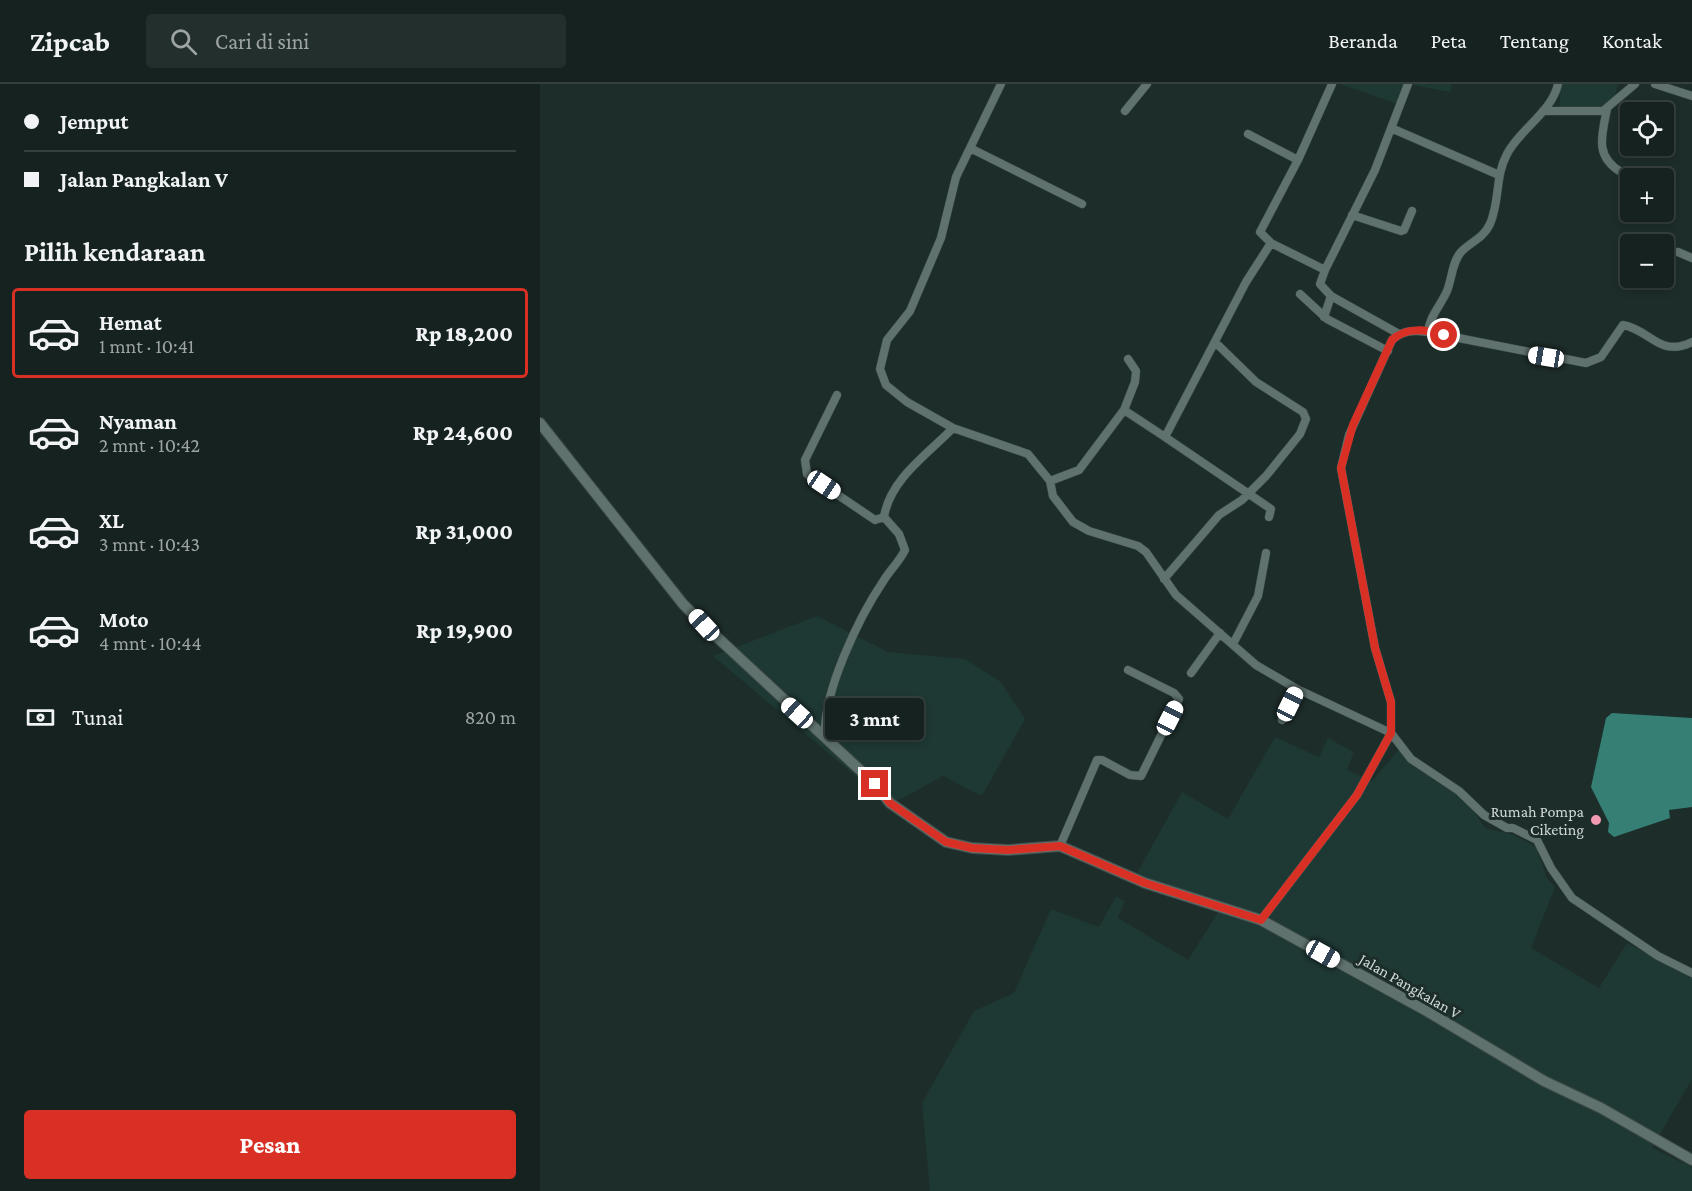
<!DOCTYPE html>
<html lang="id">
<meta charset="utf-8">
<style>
body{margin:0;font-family:"Crimson Pro",serif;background:#232f2d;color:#f1f3f6;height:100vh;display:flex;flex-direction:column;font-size:22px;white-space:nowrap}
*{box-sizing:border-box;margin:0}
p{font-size:20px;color:#9ea4a5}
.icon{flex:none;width:33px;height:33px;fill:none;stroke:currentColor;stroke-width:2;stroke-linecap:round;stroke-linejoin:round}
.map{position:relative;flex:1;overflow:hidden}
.details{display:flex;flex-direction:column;background:#162220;width:540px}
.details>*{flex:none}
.banner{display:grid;align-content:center;height:132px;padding:0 24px;background:#162220}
.buttons{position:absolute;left:1080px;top:18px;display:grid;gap:12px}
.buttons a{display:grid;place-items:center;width:54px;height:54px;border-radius:6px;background:#162220;box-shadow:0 3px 9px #0003,0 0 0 2px #353f3e;font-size:30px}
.end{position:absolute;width:27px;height:27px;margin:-14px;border:8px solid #d93025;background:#fff;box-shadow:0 0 0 3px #fff}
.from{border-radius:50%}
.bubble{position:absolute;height:42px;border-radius:6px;background:#162220;box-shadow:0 3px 9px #0003,0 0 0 2px #353f3e;font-size:20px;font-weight:800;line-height:42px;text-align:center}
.car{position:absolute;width:18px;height:36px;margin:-18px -9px;border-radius:8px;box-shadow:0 0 4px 2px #0007;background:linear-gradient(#fff 24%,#345 0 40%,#fff 0 76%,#345 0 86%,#fff 0)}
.banner b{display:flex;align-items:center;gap:21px;height:57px;font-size:22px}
.banner b+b{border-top:2px solid #353f3e}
.banner i{width:15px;height:15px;background:#f1f3f6}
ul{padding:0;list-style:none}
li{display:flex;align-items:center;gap:18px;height:90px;margin:0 12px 9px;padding:0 12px;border:3px solid transparent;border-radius:6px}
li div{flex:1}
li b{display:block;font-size:22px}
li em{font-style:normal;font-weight:800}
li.active{border-color:#d93025}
li>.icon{width:54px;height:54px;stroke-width:1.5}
h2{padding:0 24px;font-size:27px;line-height:72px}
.pay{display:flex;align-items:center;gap:15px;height:66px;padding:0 24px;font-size:22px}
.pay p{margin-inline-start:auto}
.button{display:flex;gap:12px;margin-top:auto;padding:12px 24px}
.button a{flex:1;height:69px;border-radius:6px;background:#d93025;color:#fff;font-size:24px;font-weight:800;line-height:69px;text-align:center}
header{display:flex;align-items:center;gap:36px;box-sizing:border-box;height:84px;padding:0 30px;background:#162220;border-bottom:2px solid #353f3e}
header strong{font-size:28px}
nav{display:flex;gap:33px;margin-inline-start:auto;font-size:21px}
.search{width:420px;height:54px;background:#232f2d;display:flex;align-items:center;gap:15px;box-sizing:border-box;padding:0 21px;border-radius:6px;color:#9ea4a5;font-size:22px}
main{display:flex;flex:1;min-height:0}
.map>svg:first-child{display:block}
.built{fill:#1e3834}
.water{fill:#357f74}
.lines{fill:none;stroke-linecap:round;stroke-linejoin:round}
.street-casing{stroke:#3b4946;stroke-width:9}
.secondary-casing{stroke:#3b4946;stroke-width:12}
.street{stroke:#5f726e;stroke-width:8}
.secondary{stroke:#5f726e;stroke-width:10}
.route{stroke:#d93025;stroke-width:8}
.poi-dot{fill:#f19ab2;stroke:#1d2d2a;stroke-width:2}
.labels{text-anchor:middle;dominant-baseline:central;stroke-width:6;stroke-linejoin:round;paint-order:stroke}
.poi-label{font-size:16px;fill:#d0dad8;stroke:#1d2d2a;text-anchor:end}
.street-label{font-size:16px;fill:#d0dad8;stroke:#1d2d2a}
</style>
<header>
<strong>Zipcab</strong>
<div class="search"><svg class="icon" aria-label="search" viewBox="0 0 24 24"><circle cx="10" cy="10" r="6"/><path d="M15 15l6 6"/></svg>Cari di sini</div>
<nav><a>Beranda</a><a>Peta</a><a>Tentang</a><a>Kontak</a></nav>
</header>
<main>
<section class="details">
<div class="banner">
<b><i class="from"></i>Jemput</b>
<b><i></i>Jalan Pangkalan V</b>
</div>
<h2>Pilih kendaraan</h2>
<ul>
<li class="active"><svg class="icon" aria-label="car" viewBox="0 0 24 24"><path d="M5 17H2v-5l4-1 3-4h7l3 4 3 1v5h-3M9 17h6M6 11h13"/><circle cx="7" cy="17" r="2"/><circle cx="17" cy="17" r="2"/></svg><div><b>Hemat</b><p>1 mnt · 10:41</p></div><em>Rp 18,200</em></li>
<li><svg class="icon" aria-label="car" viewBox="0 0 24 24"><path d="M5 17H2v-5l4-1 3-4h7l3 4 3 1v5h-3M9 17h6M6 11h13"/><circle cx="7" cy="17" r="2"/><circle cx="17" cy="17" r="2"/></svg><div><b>Nyaman</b><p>2 mnt · 10:42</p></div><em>Rp 24,600</em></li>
<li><svg class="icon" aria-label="car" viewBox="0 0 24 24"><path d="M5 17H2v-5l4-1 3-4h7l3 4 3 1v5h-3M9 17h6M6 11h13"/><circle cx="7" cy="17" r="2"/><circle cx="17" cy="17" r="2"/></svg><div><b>XL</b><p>3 mnt · 10:43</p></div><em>Rp 31,000</em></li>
<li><svg class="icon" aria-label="car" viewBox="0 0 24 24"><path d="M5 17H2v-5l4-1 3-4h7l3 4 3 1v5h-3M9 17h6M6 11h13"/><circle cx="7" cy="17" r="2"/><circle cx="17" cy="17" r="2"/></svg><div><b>Moto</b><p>4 mnt · 10:44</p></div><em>Rp 19,900</em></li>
</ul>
<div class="pay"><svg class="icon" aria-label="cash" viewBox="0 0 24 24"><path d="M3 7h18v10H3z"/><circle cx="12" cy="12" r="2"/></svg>Tunai<p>820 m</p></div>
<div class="button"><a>Pesan</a></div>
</section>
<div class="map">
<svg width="1152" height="1107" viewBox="0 0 1152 1107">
<rect width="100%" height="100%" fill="#1d2d2a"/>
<path class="built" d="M800,0H912L910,8L868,0L858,20Z
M1020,0H1078L1072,22L1020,25Z
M277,532L348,568L425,575L461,598L485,635L442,712L403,692L350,721L173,572Z
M735,653L779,673L788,654L814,668L807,686L832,697L861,663L893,696L924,712L945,744L974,751L996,763L1007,794L1015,803L991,864L1059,904L1087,859L1152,893V995L1112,1064L1152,1083V1107H390L382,1019L434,927L474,909L511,825L559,843L576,812L585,817L578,834L648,876L683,820L668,818L597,789L642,708L688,735Z"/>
<path class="water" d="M1072,629L1152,634V723L1129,726L1130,734L1074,753L1068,748L1069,739L1051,703L1066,634Z"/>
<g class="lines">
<defs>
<path id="street" d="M461,0L416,93L401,154L370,227L347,256L340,285L346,301L367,318L413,344L488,370L510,397L513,412L533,438L549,447L598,462L606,468L636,511L716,581L757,605L851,649L871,675L919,707L944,731L967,744H973L997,756L1011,784L1032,814L1118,872L1152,889
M792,0L758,76L720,148L731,159L785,186L780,200L791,212L859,250
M1115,0L1152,12
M1067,25C1062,51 1054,72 1081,88
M585,27L607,0
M1003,27H1063L1095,0
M851,44L959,91
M708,50L758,76
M430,64L542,120
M812,131L861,147L864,146L872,127
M1138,168L1152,174
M785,186L835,86L868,0
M760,210L787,235L848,267
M784,233L791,212
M888,248L1046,279L1061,273L1083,241C1111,246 1119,274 1152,258
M297,311L265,376L267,390L335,436L344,433
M584,326L625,353
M510,397L539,386L584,326L595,298L596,287L588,275
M729,433L731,425L625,353L706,198L731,159
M624,495L679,431L702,416L726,392L760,350L766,335L763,328L716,298L675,258
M693,560L718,512L726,469
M651,589L680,549
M742,636L757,605
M285,654C282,609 319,533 344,496C351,485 359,478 365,466L359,450L344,433C350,395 388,370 413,344
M520,762L557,676H562L590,691L601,692L639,615L634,609L588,586
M721,836L817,711L851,649V618L835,564L801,384L809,351L852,256C863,246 874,246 888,248C889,233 901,221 907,207C912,195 912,178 921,168C930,158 943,155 950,140C960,117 955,92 967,70C980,45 1012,28 1018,0"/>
<path id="secondary" d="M0,339L143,520L164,541L335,700L350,719L406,758L432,764L468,766L520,762L605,799L721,836L885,926L1004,997L1061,1024L1152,1076"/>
</defs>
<use href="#street" class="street-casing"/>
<use href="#secondary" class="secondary-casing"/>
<use href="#street" class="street"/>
<use href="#secondary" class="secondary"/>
</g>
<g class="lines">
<path class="route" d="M335,700L350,719L406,758L432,764L468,766L520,762L605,799L721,836L817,711L851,649V618L835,564L801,384L813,341L852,256C867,242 887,246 904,251"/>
</g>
<circle class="poi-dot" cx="1056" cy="736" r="6"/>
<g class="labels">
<g class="poi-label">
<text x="1044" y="727">Rumah Pompa<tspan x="1044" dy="18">Ciketing</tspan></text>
</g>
<g class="street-label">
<text transform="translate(870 902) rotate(30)">Jalan Pangkalan V</text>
</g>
</g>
</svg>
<div class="buttons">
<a><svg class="icon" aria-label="locate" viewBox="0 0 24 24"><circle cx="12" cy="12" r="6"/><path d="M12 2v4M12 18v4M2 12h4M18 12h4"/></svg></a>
<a>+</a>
<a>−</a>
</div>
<i class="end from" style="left:904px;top:251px"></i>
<i class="end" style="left:335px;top:700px"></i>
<div class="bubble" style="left:285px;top:614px;width:99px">3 mnt</div>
<i class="car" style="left:1006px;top:273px;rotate:279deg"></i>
<i class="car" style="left:284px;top:401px;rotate:124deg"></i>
<i class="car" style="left:164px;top:541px;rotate:317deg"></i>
<i class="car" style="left:750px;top:620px;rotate:26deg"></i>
<i class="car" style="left:257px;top:629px;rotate:312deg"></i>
<i class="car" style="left:630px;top:634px;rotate:27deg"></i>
<i class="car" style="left:783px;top:870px;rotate:119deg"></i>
</div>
</main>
